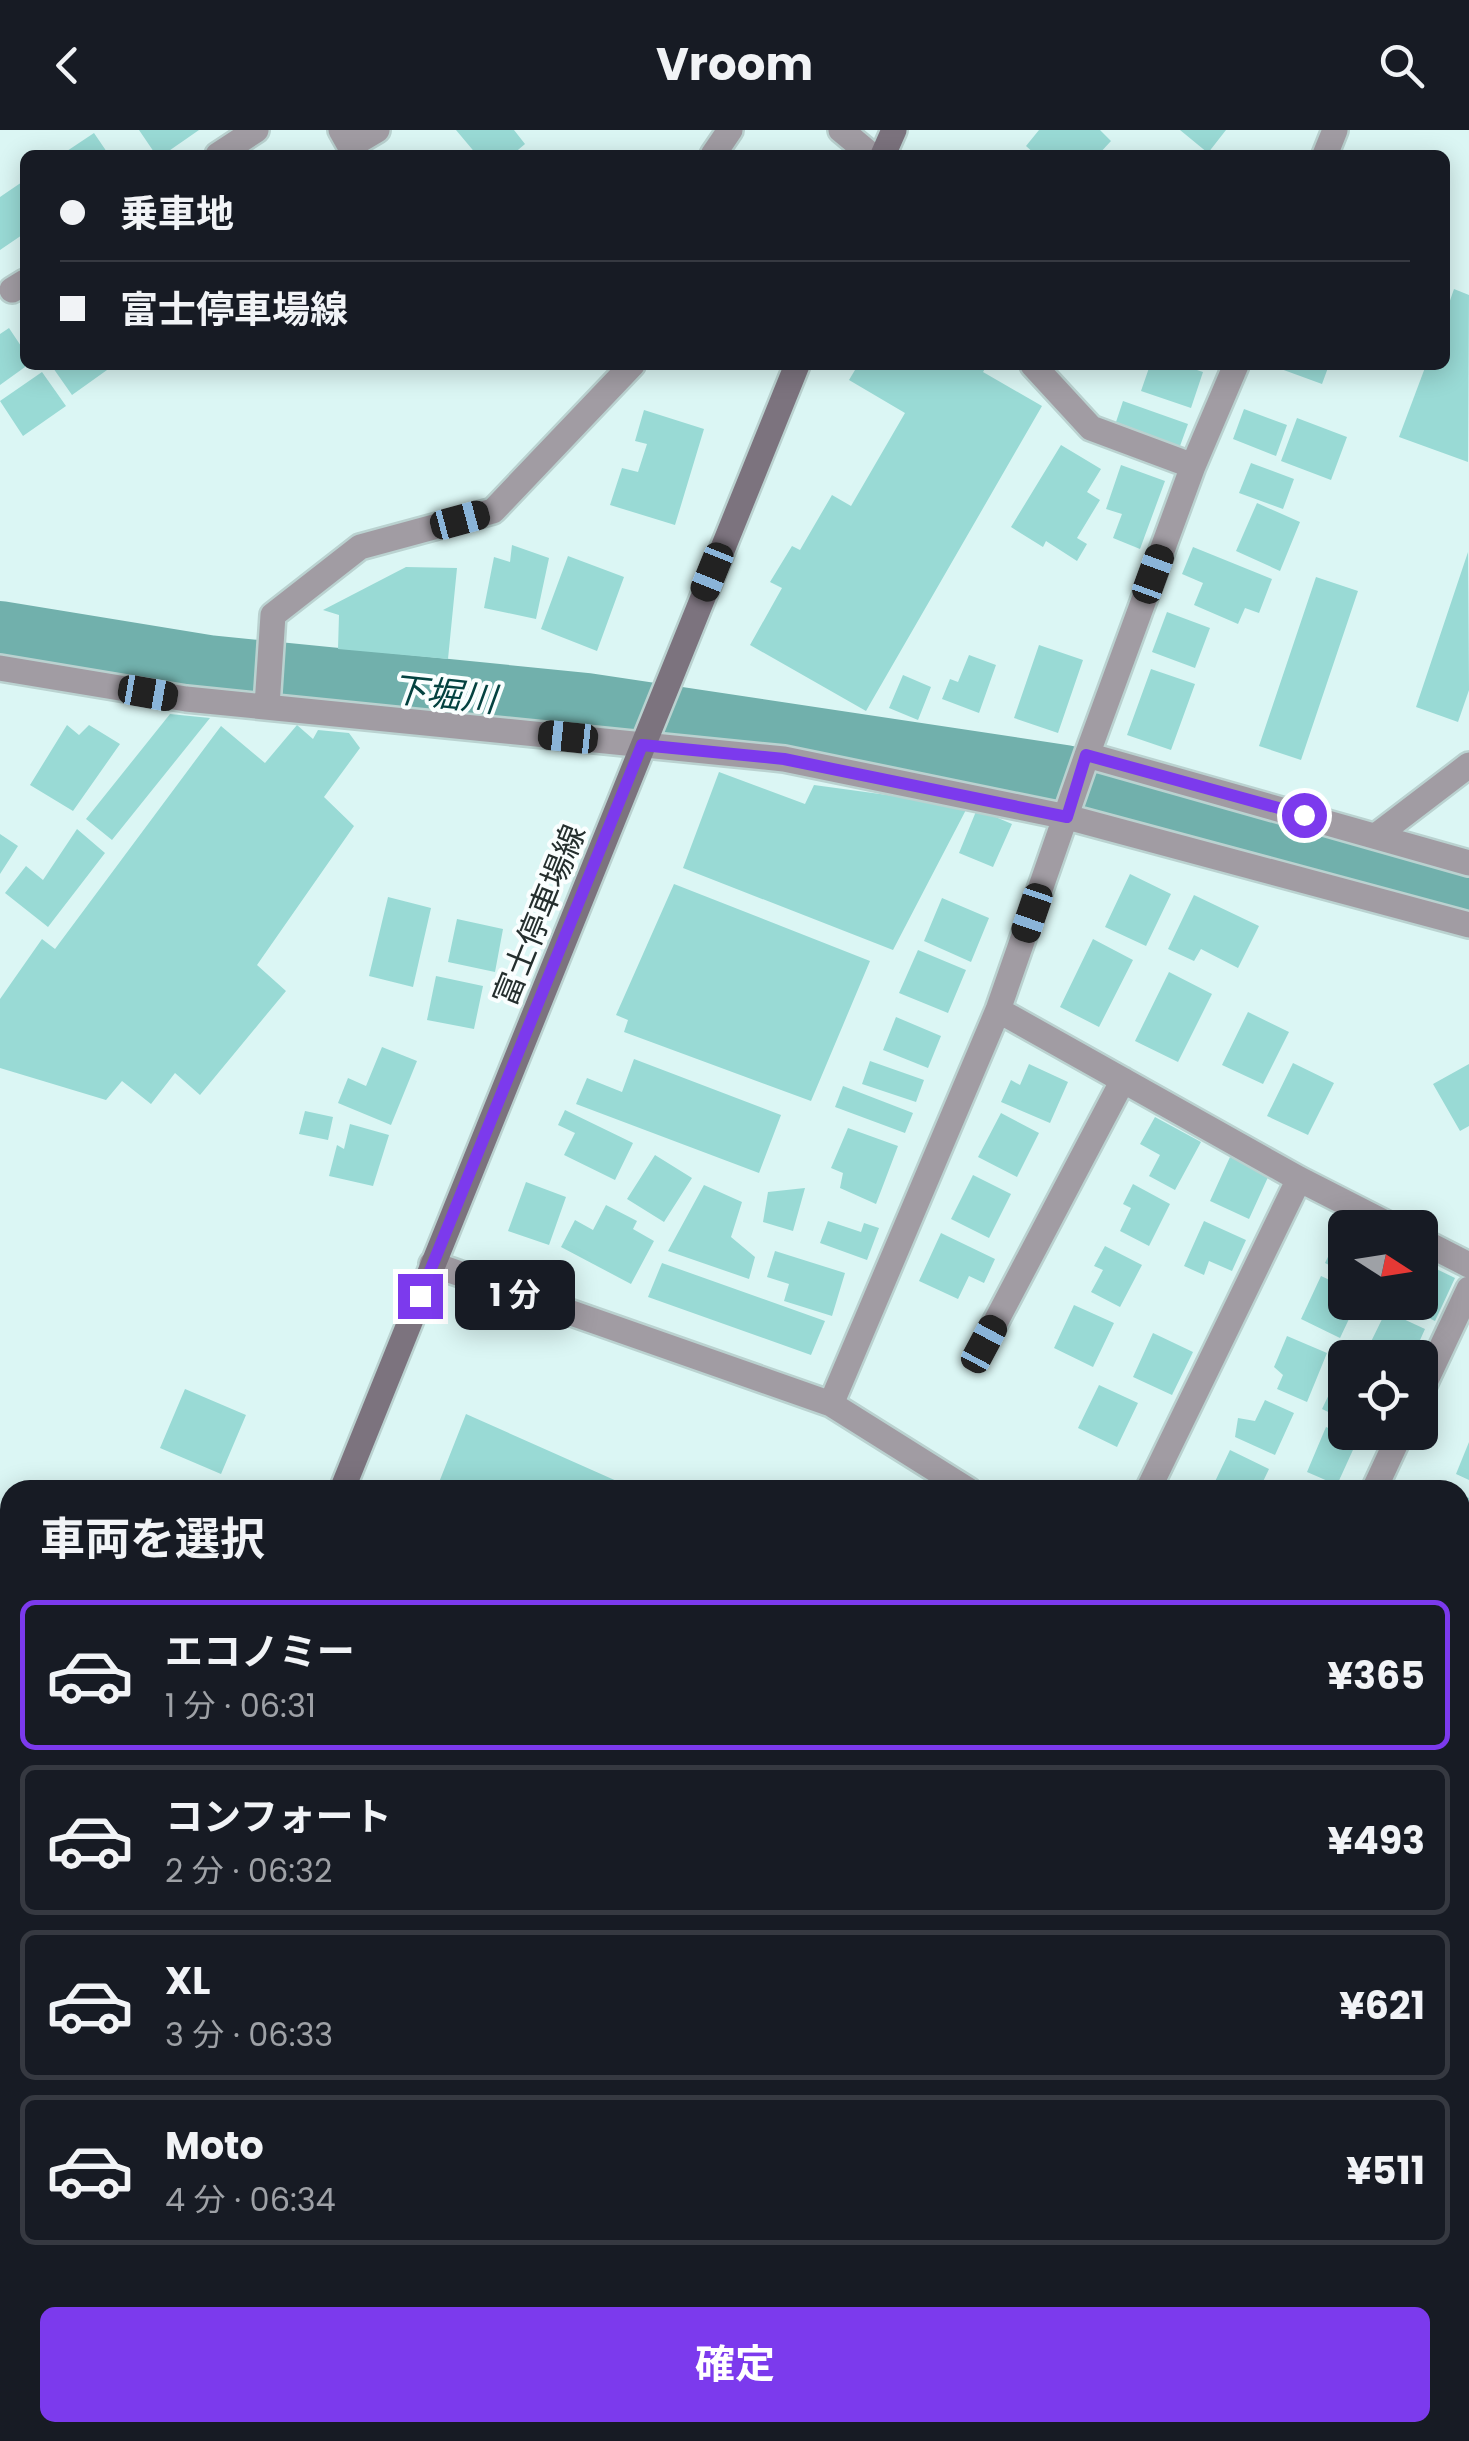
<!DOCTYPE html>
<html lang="ja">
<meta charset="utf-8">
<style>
body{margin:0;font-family:Poppins,"Noto Sans JP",sans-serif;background:#20242c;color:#f1f3f6;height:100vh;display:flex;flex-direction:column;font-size:38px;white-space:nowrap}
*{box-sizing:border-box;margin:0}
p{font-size:32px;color:#9ea1a6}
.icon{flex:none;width:55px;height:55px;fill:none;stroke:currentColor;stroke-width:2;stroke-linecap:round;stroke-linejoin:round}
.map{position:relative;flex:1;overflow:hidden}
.details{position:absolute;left:0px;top:1350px;width:1470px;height:962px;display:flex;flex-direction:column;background:#171b24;border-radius:30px 30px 0 0;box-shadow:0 5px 25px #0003}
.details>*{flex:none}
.banner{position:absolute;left:20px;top:20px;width:1430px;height:220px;border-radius:15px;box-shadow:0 5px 25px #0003;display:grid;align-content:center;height:220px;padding:0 40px;background:#171b24}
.needle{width:65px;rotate:102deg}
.fabs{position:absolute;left:1328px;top:1080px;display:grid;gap:20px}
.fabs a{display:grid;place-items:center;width:110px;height:110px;border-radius:15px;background:#171b24;box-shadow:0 5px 25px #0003;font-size:50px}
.end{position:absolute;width:45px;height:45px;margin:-22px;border:12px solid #7c3aed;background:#fff;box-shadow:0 0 0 5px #fff}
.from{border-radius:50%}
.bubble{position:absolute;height:70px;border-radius:15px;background:#171b24;box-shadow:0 5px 25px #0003;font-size:32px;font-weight:700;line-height:70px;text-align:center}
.car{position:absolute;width:30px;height:60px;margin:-30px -15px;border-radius:12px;box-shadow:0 0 8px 2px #0007;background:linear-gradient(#222 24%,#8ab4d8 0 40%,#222 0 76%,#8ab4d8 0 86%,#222 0)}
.banner b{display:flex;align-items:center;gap:35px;height:95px;font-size:38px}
.banner b+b{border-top:2px solid #363941}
.banner i{width:25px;height:25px;background:#f1f3f6}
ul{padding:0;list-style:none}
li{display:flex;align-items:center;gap:30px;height:150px;margin:0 20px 15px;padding:0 20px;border:5px solid #363941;border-radius:15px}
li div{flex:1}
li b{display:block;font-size:38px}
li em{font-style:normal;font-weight:700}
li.active{border-color:#7c3aed}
li>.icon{width:90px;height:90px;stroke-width:1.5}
h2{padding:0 40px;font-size:45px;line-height:120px}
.button{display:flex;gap:20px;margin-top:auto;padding:20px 40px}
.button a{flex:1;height:115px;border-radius:15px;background:#7c3aed;color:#fff;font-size:40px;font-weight:700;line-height:115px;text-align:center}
header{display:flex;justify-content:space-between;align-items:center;height:130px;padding:0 40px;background:#171b24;font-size:45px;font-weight:700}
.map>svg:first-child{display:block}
.built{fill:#c6eae7}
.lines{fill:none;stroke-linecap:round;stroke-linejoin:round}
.river{stroke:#71b0ac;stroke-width:70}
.building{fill:#99dad5}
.service-casing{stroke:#bad2d0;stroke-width:20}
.minor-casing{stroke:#bad2d0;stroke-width:30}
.tertiary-casing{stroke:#bad2d0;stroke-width:30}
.secondary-casing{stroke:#bad2d0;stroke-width:30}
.service{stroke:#a19ca3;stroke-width:15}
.minor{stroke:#a19ca3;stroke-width:25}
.tertiary{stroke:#a19ca3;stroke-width:25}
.secondary{stroke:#7c737e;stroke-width:25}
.route{stroke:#7c3aed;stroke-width:12}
.labels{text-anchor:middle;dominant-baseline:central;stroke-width:8;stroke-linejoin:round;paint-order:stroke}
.street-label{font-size:32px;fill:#252f2e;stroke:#f9fefe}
.water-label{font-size:35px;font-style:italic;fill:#044240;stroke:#f9fefe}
</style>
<header><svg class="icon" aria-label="back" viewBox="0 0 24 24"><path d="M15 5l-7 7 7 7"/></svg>Vroom<svg class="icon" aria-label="search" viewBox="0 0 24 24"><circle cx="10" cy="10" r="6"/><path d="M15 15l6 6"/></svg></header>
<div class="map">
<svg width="1469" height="2311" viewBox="0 0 1469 2311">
<rect width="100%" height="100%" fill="#dbf6f4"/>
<path class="built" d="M0,1942L10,1946V2302H890L911,2311H0Z"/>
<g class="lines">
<path class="river" d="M0,506L208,540L587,578L1065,650L1469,768"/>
</g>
<path class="building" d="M139,0H199L163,25H156Z
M456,0H514L525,14L512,25H477Z
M1039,0H1100L1111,11L1098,25H1036L1026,16Z
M1180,0H1226L1208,23Z
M94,3L109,25H61Z
M25,50V103L0,120V67Z
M1454,159L1469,165L1468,332L1399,307L1426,235H1445V185Z
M9,198L25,222V237L0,255V204Z
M51,235H114L72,265Z
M858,235H987L983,242L1042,276L866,581L750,515L782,458L770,452L792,416L800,420L832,365L851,376L905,283L849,250Z
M1150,235H1182L1203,242L1191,278L1141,261Z
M1270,235H1329L1322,254Z
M42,242L66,276L23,306L0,271Z
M1123,271L1188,294L1180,316L1116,292Z
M1244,279L1287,295L1276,326L1233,309Z
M644,280L704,299L675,395L610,375L622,338L638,342L647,314L635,311Z
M1297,288L1347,307L1331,350L1281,331Z
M1061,315L1101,339L1087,362L1100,370L1077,408L1087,414L1077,431L1046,411L1043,417L1011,397Z
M1251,333L1294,349L1283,379L1239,363Z
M1121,335L1165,351L1140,419L1113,408L1122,384L1106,379Z
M1257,373L1300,392L1280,441L1236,421Z
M512,415L549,428L536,489L484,478L494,427L510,432Z
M1193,417L1272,449L1259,483L1245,478L1238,494L1194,475L1203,453L1182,444Z
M1468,422L1469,560L1458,592L1416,577Z
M568,426L624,447L597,521L541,499Z
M406,437L457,438L448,529L338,519L339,485L323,480Z
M1316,447L1358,461L1301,630L1259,616Z
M1167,482L1210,498L1195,538L1152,522Z
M1039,515L1083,530L1058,603L1014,588Z
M969,525L996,535L979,583L942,569L950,549L958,552Z
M1151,539L1195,554L1171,620L1127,605Z
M903,545L931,557L918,590L889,578Z
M170,584L210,588L112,710L86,689Z
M67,595L79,605L89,595L120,614L73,681L30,655Z
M297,595L313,609L318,600L349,603L360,618L324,667L354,696L257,835L286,861L200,965L175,943L151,974L122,951L106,970L0,938V869L42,809L55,819L221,596L265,633Z
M719,642L805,674L814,655L968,676L893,820L683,738Z
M977,679L1012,694L993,737L959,723Z
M77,699L105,723L48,797L5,763L26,736L43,750Z
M0,704L18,716L0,744Z
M1130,744L1171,764L1146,816L1105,797Z
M674,754L870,831L811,971L624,902L628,890L616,885Z
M1194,765L1259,796L1238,838L1201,819L1194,831L1168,819Z
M388,767L431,778L413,857L369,846Z
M942,768L989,788L971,832L924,811Z
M457,789L503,799L495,842L448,832Z
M1093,809L1133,830L1099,897L1060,877Z
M918,820L966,840L948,883L899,863Z
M1169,842L1212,864L1178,932L1135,911Z
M436,846L483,856L474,899L427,890Z
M1248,882L1289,902L1263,954L1222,935Z
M896,887L941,906L928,938L883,920Z
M382,917L417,931L391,995L338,973L348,948L366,956Z
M634,929L781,985L759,1043L576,974L587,948L622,962Z
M870,931L924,950L916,972L862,954Z
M1293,933L1334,953L1308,1005L1267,986Z
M1029,934L1068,952L1050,993L1001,972L1011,950L1020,955Z
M1469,934V996L1460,1001L1433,954Z
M843,956L913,983L905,1003L835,977Z
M565,980L633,1013L615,1050L564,1025L575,1003L558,995Z
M305,981L333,987L328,1010L299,1004Z
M1001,983L1039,1003L1017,1047L978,1027Z
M1155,987L1201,1012L1175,1060L1149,1046L1160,1025L1140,1014Z
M350,994L389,1005L373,1056L329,1046L337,1015L344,1019Z
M848,998L898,1016L876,1074L840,1058L843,1043L831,1038Z
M655,1025L692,1048L664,1092L627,1069Z
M1230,1027L1269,1045L1249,1089L1210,1071Z
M973,1045L1011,1064L989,1108L951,1089Z
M526,1052L566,1067L549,1115L508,1101Z
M1133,1054L1170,1074L1149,1116L1120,1101L1131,1078L1123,1074Z
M704,1055L742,1072L731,1107L755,1127L749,1149L668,1121Z
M805,1058L793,1101L763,1092L768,1062Z
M606,1075L637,1091L633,1099L654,1111L631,1154L561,1117L575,1090L593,1100Z
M1346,1090L1361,1098H1345V1143L1325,1133Z
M828,1091L861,1102L864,1093L879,1098L867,1130L820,1113Z
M1204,1091L1246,1110L1232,1141L1209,1131L1204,1145L1184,1136Z
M941,1103L995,1129L984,1153L969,1146L958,1169L919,1151Z
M1105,1116L1142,1135L1120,1177L1091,1162L1103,1140L1094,1136Z
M775,1121L845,1143L832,1186L784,1171L789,1154L767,1147Z
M1420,1131L1455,1148L1435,1191L1395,1172H1420Z
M662,1133L825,1191L811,1225L648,1167Z
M1321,1146L1345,1157V1172H1357L1340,1208L1301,1189Z
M1074,1175L1114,1193L1093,1237L1054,1218Z
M1386,1181L1425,1199L1412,1228H1372L1365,1224Z
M1153,1203L1193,1222L1172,1265L1133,1247Z
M1287,1206L1327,1223L1307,1272L1277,1259L1283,1245L1274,1237Z
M1345,1231V1290L1322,1279Z
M1099,1255L1138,1273L1117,1317L1078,1298Z
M185,1259L246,1285L221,1344L160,1318Z
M1265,1270L1294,1283L1275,1325L1235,1307L1238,1288L1255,1291Z
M466,1284L637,1360H436Z
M1326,1297L1357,1311L1337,1355L1307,1342Z
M1469,1312V1350L1456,1344Z
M1230,1320L1269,1339L1259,1360H1211Z
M1460,1364L1469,1368V1411L1466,1418L1460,1416Z
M1460,1509L1469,1512V1551L1465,1562L1460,1560Z
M10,1663V1703L0,1698V1686Z
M537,2302H676L673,2311H534Z"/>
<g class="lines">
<defs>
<path id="service" d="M0,2200L10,2176"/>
<path id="minor" d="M341,0L350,16L377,0
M841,0L871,25
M218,25L256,0
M713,25L730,0
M1325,25L1335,0
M12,160L25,152
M1033,235L1091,298L1193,336
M0,538L186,569L784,629L1067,687L1469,795
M267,576L273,485L360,417L493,381L632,235
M1087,625L1469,733
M1376,706L1469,635
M998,880L1299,1049L1395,1098
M1420,1110L1469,1135
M432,1134L831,1274L968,1360
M984,1214L1123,950
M1420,1263L1469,1159
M831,1274L998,880L1087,625L1193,336L1236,235
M1148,1360L1299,1049
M1374,1360L1401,1302
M1460,1624L1465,1627L1469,1618"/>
<path id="tertiary" d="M1081,2302L1101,2311
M1213,2302L1233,2311"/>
<path id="secondary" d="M883,25L894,0
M342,1360L797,235
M0,1794L10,1798
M0,1858L10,1862"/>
</defs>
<use href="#service" class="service-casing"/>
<use href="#minor" class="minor-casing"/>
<use href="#tertiary" class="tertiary-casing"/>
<use href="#secondary" class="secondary-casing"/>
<use href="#service" class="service"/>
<use href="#minor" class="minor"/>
<use href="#tertiary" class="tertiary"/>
<use href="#secondary" class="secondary"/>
</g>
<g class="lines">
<path class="route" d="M420,1166L642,615L784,629L1067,687L1086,625L1304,685"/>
</g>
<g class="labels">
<g class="street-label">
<text transform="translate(539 785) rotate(-68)">富士停車場線</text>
</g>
<g class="water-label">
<text transform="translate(444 564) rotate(6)">下堀川</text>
</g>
</g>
</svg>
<div class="fabs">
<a><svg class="needle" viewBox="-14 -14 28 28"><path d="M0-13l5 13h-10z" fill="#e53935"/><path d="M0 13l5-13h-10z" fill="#9ea1a6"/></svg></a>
<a><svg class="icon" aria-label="locate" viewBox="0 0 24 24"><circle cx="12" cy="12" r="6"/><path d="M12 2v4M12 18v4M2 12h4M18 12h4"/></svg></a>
</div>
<i class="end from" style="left:1304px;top:685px"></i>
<i class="end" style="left:420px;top:1166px"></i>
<div class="bubble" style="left:455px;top:1130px;width:120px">1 分</div>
<i class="car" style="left:460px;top:390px;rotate:75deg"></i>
<i class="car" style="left:712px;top:442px;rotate:202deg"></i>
<i class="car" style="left:1153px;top:444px;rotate:20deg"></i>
<i class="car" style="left:148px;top:563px;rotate:100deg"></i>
<i class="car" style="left:568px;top:607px;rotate:276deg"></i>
<i class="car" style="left:1032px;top:783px;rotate:199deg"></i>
<i class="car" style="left:984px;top:1214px;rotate:28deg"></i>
<div class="banner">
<b><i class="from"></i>乗車地</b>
<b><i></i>富士停車場線</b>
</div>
<section class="details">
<h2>車両を選択</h2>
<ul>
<li class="active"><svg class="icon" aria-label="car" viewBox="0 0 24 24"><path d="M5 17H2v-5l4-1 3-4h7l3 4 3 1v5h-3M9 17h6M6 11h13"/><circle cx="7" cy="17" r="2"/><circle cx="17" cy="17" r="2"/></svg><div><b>エコノミー</b><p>1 分 · 06:31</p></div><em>¥365</em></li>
<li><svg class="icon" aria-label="car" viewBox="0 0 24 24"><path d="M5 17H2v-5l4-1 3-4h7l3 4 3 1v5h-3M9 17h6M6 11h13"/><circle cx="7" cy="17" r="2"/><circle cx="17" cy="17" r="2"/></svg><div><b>コンフォート</b><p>2 分 · 06:32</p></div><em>¥493</em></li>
<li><svg class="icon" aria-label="car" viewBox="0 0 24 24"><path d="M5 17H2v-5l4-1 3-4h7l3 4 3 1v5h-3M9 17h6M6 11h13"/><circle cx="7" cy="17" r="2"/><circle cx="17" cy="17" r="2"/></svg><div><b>XL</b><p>3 分 · 06:33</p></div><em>¥621</em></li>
<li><svg class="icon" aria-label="car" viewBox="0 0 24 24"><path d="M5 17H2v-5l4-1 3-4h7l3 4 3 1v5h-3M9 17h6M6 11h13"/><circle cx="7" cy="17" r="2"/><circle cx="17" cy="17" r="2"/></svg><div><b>Moto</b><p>4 分 · 06:34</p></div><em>¥511</em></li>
</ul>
<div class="button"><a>確定</a></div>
</section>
</div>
